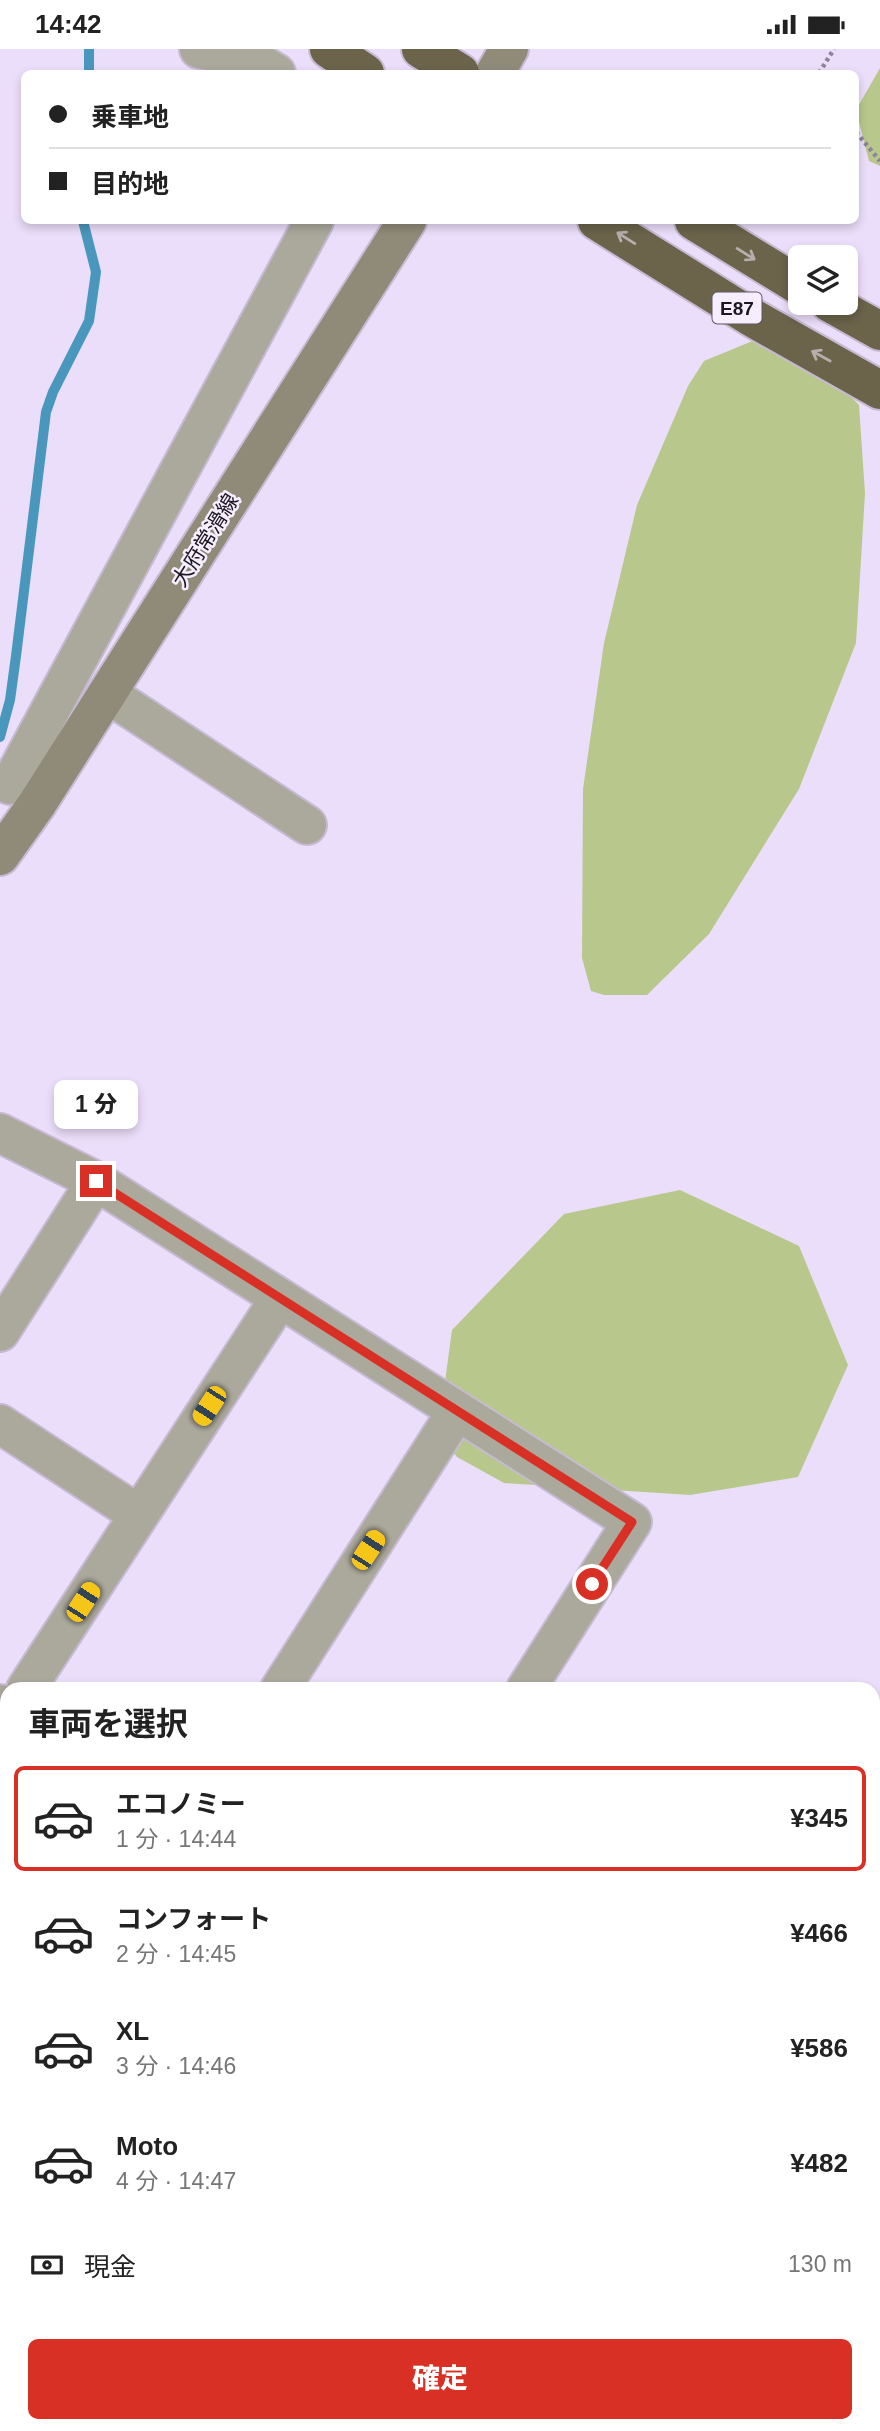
<!DOCTYPE html>
<html lang="ja">
<meta charset="utf-8">
<style>
body{margin:0;font-family:Arial,"Noto Sans JP",sans-serif;background:#f6f6f6;color:#222;height:100vh;display:flex;flex-direction:column;font-size:26px;white-space:nowrap}
*{box-sizing:border-box;margin:0}
p{font-size:23px;color:#767676}
.icon{flex:none;width:38px;height:38px;fill:none;stroke:currentColor;stroke-width:2;stroke-linecap:round;stroke-linejoin:round}
.map{position:relative;flex:1;overflow:hidden}
.details{position:absolute;left:0px;top:1633px;width:880px;height:751px;display:flex;flex-direction:column;background:#fff;border-radius:21px 21px 0 0;box-shadow:0 4px 10px #0003}
.details>*{flex:none}
.hud{position:absolute;left:21px;top:21px;width:838px;height:154px;border-radius:10px;box-shadow:0 4px 10px #0003;display:grid;align-content:center;height:154px;padding:0 28px;background:#fff}
.buttons{position:absolute;left:788px;top:196px;display:grid;gap:14px}
.buttons a{display:grid;place-items:center;width:70px;height:70px;border-radius:10px;background:#fff;box-shadow:0 4px 10px #0003;font-size:35px}
.end{position:absolute;width:32px;height:32px;margin:-16px;border:9px solid #d93025;background:#fff;box-shadow:0 0 0 4px #fff}
.from{border-radius:50%}
.bubble{position:absolute;height:49px;border-radius:10px;background:#fff;box-shadow:0 4px 10px #0003;font-size:23px;font-weight:800;line-height:49px;text-align:center}
.car{position:absolute;width:21px;height:42px;margin:-21px -10px;border-radius:9px;box-shadow:0 0 5px 2px #0007;background:linear-gradient(#f5c518 24%,#345 0 40%,#f5c518 0 76%,#345 0 86%,#f5c518 0)}
.hud b{display:flex;align-items:center;gap:24px;height:66px;font-size:26px}
.hud b+b{border-top:2px solid #e0e0e0}
.hud i{width:18px;height:18px;background:#222}
ul{padding:0;list-style:none}
li{display:flex;align-items:center;gap:21px;height:105px;margin:0 14px 10px;padding:0 14px;border:4px solid transparent;border-radius:10px}
li div{flex:1}
li b{display:block;font-size:26px}
li em{font-style:normal;font-weight:800}
li.on{border-color:#d93025}
li>.icon{width:63px;height:63px;stroke-width:1.5}
h2{padding:0 28px;font-size:32px;line-height:84px}
.pay{display:flex;align-items:center;gap:18px;height:77px;padding:0 28px;font-size:26px}
.pay p{margin-inline-start:auto}
.cta{display:flex;gap:14px;margin-top:auto;padding:14px 28px}
.cta a{flex:1;height:80px;border-radius:10px;background:#d93025;color:#fff;font-size:28px;font-weight:800;line-height:80px;text-align:center}
.status{display:flex;justify-content:space-between;align-items:center;height:49px;padding:0 35px;background:#fff;direction:ltr}
.status svg{height:19px;fill:currentColor}
.map>svg:first-child{display:block}
.green{fill:#b8c88d}
.lines{fill:none;stroke-linecap:round;stroke-linejoin:round}
.stream{stroke:#4997bc;stroke-width:10}
.minor-casing{stroke:#c6bad3;stroke-width:42}
.secondary-casing{stroke:#c6bad3;stroke-width:42}
.motorway-casing{stroke:#c6bad3;stroke-width:42}
.path{stroke:#8d8497;stroke-width:4.5;stroke-dasharray:3.5 3.5;stroke-linecap:butt}
.minor{stroke:#aba89c;stroke-width:38}
.secondary{stroke:#908b79;stroke-width:38}
.motorway{stroke:#6b634a;stroke-width:38}
.oneway{stroke:#b7afae}
.route{stroke:#d93025;stroke-width:9}
.labels{text-anchor:middle;dominant-baseline:central;stroke-width:5;stroke-linejoin:round;paint-order:stroke}
.shield{fill:#f6eeff;stroke:#5d5863;stroke-width:2}
.shield-label{font-size:19px;font-weight:bold;fill:#1b1720}
.street-label{font-size:21px;fill:#1b1720;stroke:#f6eeff}
</style>
<div class="status"><b>14:42</b><svg viewBox="0 0 49 12"><path d="M0 12V9h3v3zM5 12V6h3v6zM10 12V3h3v9zM15 12V0h3v12zM26 1h20v11H26zM47 4h2v5h-2z"/></svg></div>
<div class="map">
<svg width="880" height="2382" viewBox="0 0 880 2382">
<rect width="100%" height="100%" fill="#ebdefa"/>
<path class="green" d="M880,19V117L869,112L856,61Z
M767,286L807,303L859,356L865,444L856,594L799,740L709,885L647,946H604L591,942L582,909L583,740L604,594L637,456L688,337L704,312Z
M680,1141L799,1197L848,1316L798,1428L690,1446L504,1434L457,1408L438,1384L452,1281L564,1165Z"/>
<g class="lines">
<path class="stream" d="M89,0V24
M0,688L10,651L16,607L46,363L53,343L89,272L96,223L83,172
M0,1901L7,1926"/>
<defs>
<path id="minor" d="M199,0L254,11L276,24
M108,645L307,776
M10,736L314,172
M0,1084L96,1132L632,1473L526,1640
M0,1283L96,1132
M0,1375L139,1466
M26,1640L280,1249
M280,1640L457,1362
M0,1655L7,1660
M0,1858L7,1864
M873,2154L880,2153
M0,2262L7,2267
M160,2376L168,2382
M526,2376L528,2382"/>
<path id="secondary" d="M495,24L509,0
M0,807L37,755L407,172"/>
<path id="motorway" d="M329,0L365,24
M421,0L460,24
M597,172L751,268L880,341
M694,172L800,237
M830,254L880,282"/>
</defs>
<use href="#minor" class="minor-casing"/>
<use href="#secondary" class="secondary-casing"/>
<use href="#motorway" class="motorway-casing"/>
<path class="path" d="M819,24L834,0
M856,83L880,112"/>
<use href="#minor" class="minor"/>
<use href="#secondary" class="secondary"/>
<use href="#motorway" class="motorway"/>
</g>
<defs><path id="oneway-shaft" d="M-6 0H5M1.5-3L5.5 0L1.5 3" fill="none" stroke-width="1.6" stroke-linecap="round" stroke-linejoin="round" transform="scale(1.75)"/></defs>
<g class="oneway">
<use href="#oneway-shaft" transform="translate(626 189) rotate(-148)"/>
<use href="#oneway-shaft" transform="translate(746 205) rotate(32)"/>
<use href="#oneway-shaft" transform="translate(821 307) rotate(-151)"/>
</g>
<g class="lines">
<path class="route" d="M96,1132L632,1473L592,1535"/>
</g>
<g class="labels">
<rect class="shield" x="712.5" y="243.5" width="49" height="31" rx="5"/>
<g class="shield-label">
<text x="737" y="259">E87</text>
</g>
<g class="street-label">
<text transform="translate(205 491) rotate(-58)">大府常滑線</text>
</g>
</g>
</svg>
<div class="buttons">
<a><svg class="icon" aria-label="layers" viewBox="0 0 24 24"><path d="M12 4l9 5-9 5-9-5zM3 14l9 5 9-5"/></svg></a>
</div>
<i class="end from" style="left:592px;top:1535px"></i>
<i class="end" style="left:96px;top:1132px"></i>
<div class="bubble" style="left:54px;top:1031px;width:84px">1 分</div>
<i class="car" style="left:209px;top:1357px;rotate:213deg"></i>
<i class="car" style="left:368px;top:1501px;rotate:33deg"></i>
<i class="car" style="left:83px;top:1553px;rotate:33deg"></i>
<div class="hud">
<b><i class="from"></i>乗車地</b>
<b><i></i>目的地</b>
</div>
<section class="details">
<h2>車両を選択</h2>
<ul>
<li class="on"><svg class="icon" aria-label="car" viewBox="0 0 24 24"><path d="M5 17H2v-5l4-1 3-4h7l3 4 3 1v5h-3M9 17h6M6 11h13"/><circle cx="7" cy="17" r="2"/><circle cx="17" cy="17" r="2"/></svg><div><b>エコノミー</b><p>1 分 · 14:44</p></div><em>¥345</em></li>
<li><svg class="icon" aria-label="car" viewBox="0 0 24 24"><path d="M5 17H2v-5l4-1 3-4h7l3 4 3 1v5h-3M9 17h6M6 11h13"/><circle cx="7" cy="17" r="2"/><circle cx="17" cy="17" r="2"/></svg><div><b>コンフォート</b><p>2 分 · 14:45</p></div><em>¥466</em></li>
<li><svg class="icon" aria-label="car" viewBox="0 0 24 24"><path d="M5 17H2v-5l4-1 3-4h7l3 4 3 1v5h-3M9 17h6M6 11h13"/><circle cx="7" cy="17" r="2"/><circle cx="17" cy="17" r="2"/></svg><div><b>XL</b><p>3 分 · 14:46</p></div><em>¥586</em></li>
<li><svg class="icon" aria-label="car" viewBox="0 0 24 24"><path d="M5 17H2v-5l4-1 3-4h7l3 4 3 1v5h-3M9 17h6M6 11h13"/><circle cx="7" cy="17" r="2"/><circle cx="17" cy="17" r="2"/></svg><div><b>Moto</b><p>4 分 · 14:47</p></div><em>¥482</em></li>
</ul>
<div class="pay"><svg class="icon" aria-label="cash" viewBox="0 0 24 24"><path d="M3 7h18v10H3z"/><circle cx="12" cy="12" r="2"/></svg>現金<p>130 m</p></div>
<div class="cta"><a>確定</a></div>
</section>
</div>
